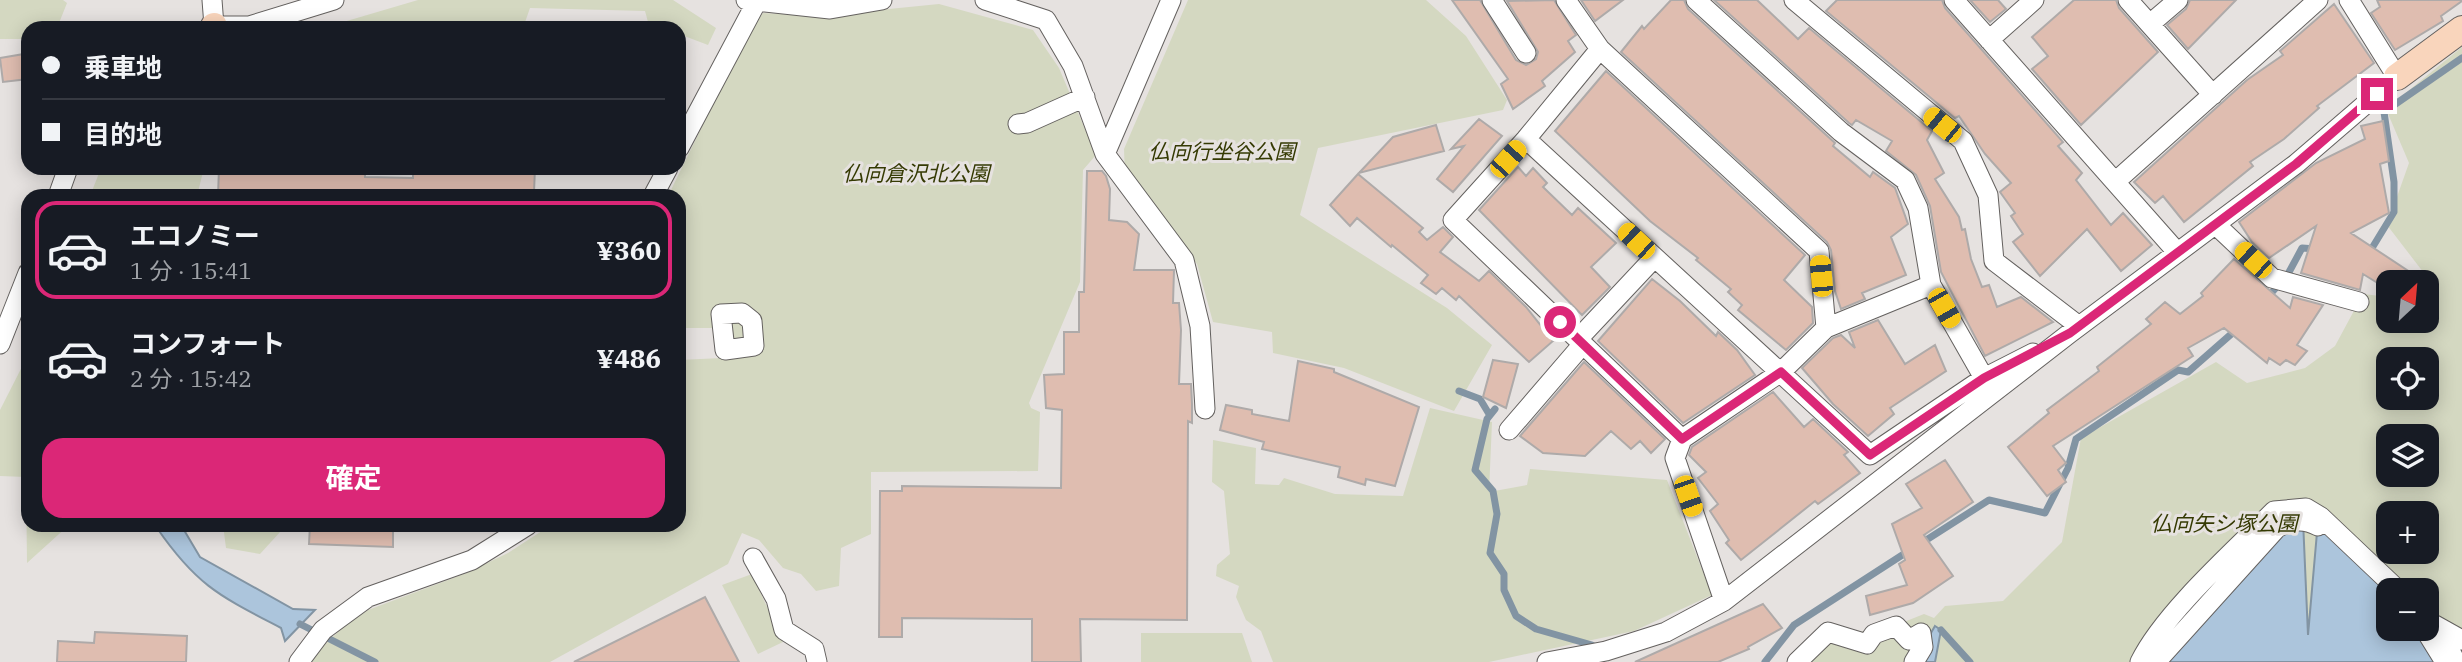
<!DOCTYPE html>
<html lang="ja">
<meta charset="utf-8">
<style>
body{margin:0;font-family:"IBM Plex Serif","Noto Sans JP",serif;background:#242831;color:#f1f3f6;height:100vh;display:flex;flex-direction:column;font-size:26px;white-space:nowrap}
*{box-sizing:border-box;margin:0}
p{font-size:23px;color:#9ea1a6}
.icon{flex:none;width:38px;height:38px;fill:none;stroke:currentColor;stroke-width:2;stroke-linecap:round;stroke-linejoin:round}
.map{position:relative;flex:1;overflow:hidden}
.details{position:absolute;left:21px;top:189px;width:665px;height:343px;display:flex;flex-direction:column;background:#171b24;border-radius:21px;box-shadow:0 4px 18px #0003}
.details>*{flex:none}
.hud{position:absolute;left:21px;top:21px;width:665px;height:154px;border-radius:21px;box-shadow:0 4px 18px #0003;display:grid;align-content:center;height:154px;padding:0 21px;background:#171b24}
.needle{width:46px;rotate:26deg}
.fabs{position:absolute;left:2376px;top:270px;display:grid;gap:14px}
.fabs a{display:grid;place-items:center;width:63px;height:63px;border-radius:14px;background:#171b24;box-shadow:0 4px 18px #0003;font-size:35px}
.end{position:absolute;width:32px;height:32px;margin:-16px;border:9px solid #db2777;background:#fff;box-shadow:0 0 0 4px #fff}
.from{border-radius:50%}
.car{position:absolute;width:21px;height:42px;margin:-21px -10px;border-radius:9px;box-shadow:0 0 5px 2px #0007;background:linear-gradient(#f5c518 24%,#345 0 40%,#f5c518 0 76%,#345 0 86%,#f5c518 0)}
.hud b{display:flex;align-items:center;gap:24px;height:66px;font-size:26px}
.hud b+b{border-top:2px solid #363941}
.hud i{width:18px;height:18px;background:#f1f3f6}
ul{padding:12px 0 0;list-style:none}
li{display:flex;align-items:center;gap:21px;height:98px;margin:0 14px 10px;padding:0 7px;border:4px solid transparent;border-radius:21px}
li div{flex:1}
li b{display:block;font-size:26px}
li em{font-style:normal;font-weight:700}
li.on{border-color:#db2777}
li>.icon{width:63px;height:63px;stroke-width:1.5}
.primary-button{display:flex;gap:14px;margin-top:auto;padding:14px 21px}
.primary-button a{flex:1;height:80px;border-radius:21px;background:#db2777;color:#fff;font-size:28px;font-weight:700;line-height:80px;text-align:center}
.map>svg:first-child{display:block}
.green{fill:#d4d8c1;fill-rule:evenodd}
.water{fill:#acc5dc;stroke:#8294a3;stroke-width:2}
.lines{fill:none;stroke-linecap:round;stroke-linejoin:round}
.stream{stroke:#8294a3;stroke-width:7}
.building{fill:#dfbdb0;stroke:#aeaaa9;stroke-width:2}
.street-casing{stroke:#64615f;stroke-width:21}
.secondary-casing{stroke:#64615f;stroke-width:28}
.street{stroke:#fff;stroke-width:19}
.secondary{stroke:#f9d5bc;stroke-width:26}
.route{stroke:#db2777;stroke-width:9}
.labels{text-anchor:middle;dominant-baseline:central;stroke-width:6;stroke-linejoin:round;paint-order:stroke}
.park-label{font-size:21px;font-style:italic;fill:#353a03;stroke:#e6e2e0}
</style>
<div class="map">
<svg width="2462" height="662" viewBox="0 0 2462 662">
<rect width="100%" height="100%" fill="#e6e2e0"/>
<path class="green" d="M0,0H63L67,3L57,28H28V39H0Z
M418,0H673L716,28L708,45L679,34V28H663L648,22L645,11L530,8L523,28H323Z
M1188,0H1426L1466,36L1507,100L1503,110L1318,148L1300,215L1447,308L1492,345L1454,411L1344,368L1273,353L1272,332L1213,322L1197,264L1125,176L1124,149Z
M939,4L1033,30L1059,68L1096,155L1083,170L1080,282L1029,403L1031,408L1040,412L1038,471L871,472V534L841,548L839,586L816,591L801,574L783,568L759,540L742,533L728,564L550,662H312L317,652L342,628L368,610L464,574L508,553L551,525H679V360L722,358L715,328H679V196H668L746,37L763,13L819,16Z
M2462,47V662H1789L1827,624L1874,634L1924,614L1934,618L1945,606L2003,601L2062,542L2081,438L2216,362L2247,383L2305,368L2335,346L2363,294L2389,297V320H2427V284L2430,281L2387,225L2409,163L2386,109ZM2389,359H2427V397H2389ZM2389,436H2427V474H2389ZM2389,513H2427V551H2389ZM2389,590H2427V628H2389Z
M101,168H204L197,196H90Z
M28,355V525H69L27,563L26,477L0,476V410Z
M1430,408L1492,422L1489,492L1527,485L1530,469L1667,480L1712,595L1634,631L1489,662H1273L1261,631L1246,620L1236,597L1239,586L1216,576L1217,565L1230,554L1224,491L1212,482L1213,440L1256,448L1255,484L1279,485L1284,478L1335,494L1403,496Z
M223,525H275L281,531L260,554L226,548Z
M752,574L783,642L758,654L722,585Z
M1141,633H1242L1252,662H1141Z"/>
<path class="water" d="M2303,520L2308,635L2318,521L2389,595V628H2422L2456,662H2148L2224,561Z
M164,525H181L200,557L293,609L315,610L285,641L281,628C220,596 197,586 157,528Z
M1935,626L1941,630L1935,662H1914Z"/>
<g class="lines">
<path class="stream" d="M2369,253L2394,212V182L2384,112L2462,58
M2267,298L2288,274L2302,248L2316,249
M1459,391L1480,399L1489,414
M1495,409L1487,419L1475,470L1493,491L1497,514L1490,553L1504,574V590L1516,616L1536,629L1592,645
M1920,544L1989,500L2045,513L2068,468L2076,439L2178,370L2188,372L2237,329
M300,624L375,662
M1941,630L1970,662
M1765,662L1794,625L1910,550"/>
</g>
<path class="building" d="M1452,0H1480L1516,60L1526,65L1536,59L1538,52L1507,1L1554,0L1576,35L1568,41L1575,52L1542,81L1545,86L1513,109L1501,84L1508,79Z
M1581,0H1623L1595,21Z
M1671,0H1684L1688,9L1835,143L1833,146L1870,177L1873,172L1895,188L1908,224L1891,237L1906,275L1862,293L1865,299L1841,309L1835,291L1831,250L1827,242L1621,52L1642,26L1644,29Z
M1714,0H1757L1798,39L1809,28L1932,131L1927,140L1944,173L1935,179L1959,217L1962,230L1965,229L1971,259L1982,287L1989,285L1997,307L2021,297L2053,322L1985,356L1941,272L1930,206L1916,175L1886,151L1892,141L1856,120L1852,125L1849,123Z
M1837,0H1942L1945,8L2063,142L2058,146L2082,173L2076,180L2111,225L2123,213L2152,245L2121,271L2087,229L2040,276L2013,242L2023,234L2011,216L2015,213L2000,192L2011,183L1985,154L1959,116L1955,118L1826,11Z
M1970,0H1998L2006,9L1990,22Z
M2074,0H2116L2119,8L2158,52L2081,125L2032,69L2048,56L2032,37Z
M2190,0H2236L2188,49L2167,25L2186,9Z
M2377,0H2462V1L2441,16L2443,21L2395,50L2371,13L2380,7Z
M2334,4L2374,63L2317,106L2319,108L2284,139L2250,162L2253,166L2184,222L2163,196L2155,203L2134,182L2247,80L2283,55L2280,51Z
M24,54L25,59L28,58V79L3,82L0,58Z
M1606,71L1805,255L1784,280L1812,307L1813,323L1786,350L1738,310L1742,305L1728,292L1731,289L1696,260L1698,258L1650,221L1555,131Z
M1479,119L1502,136L1453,192L1437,179L1464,146L1451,149Z
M2383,121L2389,161L2380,164L2389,213L2351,233L2425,282H2389V290L2363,274L2360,290L2301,273L2316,226L2269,258L2252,242L2239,222L2316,163L2365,139L2361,126Z
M1436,125L1444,151L1359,173L1393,137Z
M1518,167L1526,176L1533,168L1547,183L1543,187L1572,215L1578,208L1616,243L1591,267L1610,287L1582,315L1479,210Z
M219,168H365V177L413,178V168H535L534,192L484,190V193L445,192L444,196H218Z
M1087,171H1102L1106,176L1110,189L1109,220L1127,222L1139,234L1134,270H1174L1173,303H1179L1181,330L1179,384H1191L1192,404V423L1188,421L1187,620L1080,619L1081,662H1032V619L902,618V637H879L880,491H902V486L1061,488L1062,410L1046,408L1044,375L1064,374V332H1079V292H1084Z
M1358,174L1423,228L1419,232L1427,240L1443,227L1453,237L1440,252L1479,281L1489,271L1526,307L1553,341L1529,362L1459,296L1456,300L1442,288L1436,294L1421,283L1428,275L1392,245L1391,247L1357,218L1350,226L1330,205Z
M2234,259L2290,308L2293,297L2323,305L2297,345L2307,351L2295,365L2286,360L2280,365L2269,358L2267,363L2224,328L2188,348L2193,356L2053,446L2066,463L2058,470L2066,482L2047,496L2008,447L2049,413L2047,410L2099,371L2097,367L2151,324L2146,319L2165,302L2180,314L2203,296L2201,293Z
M1652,279L1680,301L1716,336L1718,332L1737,350L1755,375L1683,423L1598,341Z
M1878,320L1905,364L1935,345L1946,371L1890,408L1894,414L1868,436L1833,404L1802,368L1833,338L1841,335L1855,348L1849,332Z
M1493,360L1518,364L1506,408L1483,397Z
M1298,361L1334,369V372L1419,407L1395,486L1366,479L1365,485L1338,477L1340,467L1262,449L1264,442L1220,430L1226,405L1252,410V414L1289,421Z
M1584,362L1665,439L1651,453L1640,441L1631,449L1611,431L1585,456L1543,453L1520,436Z
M1773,392L1804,427L1813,419L1848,452L1844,455L1860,473L1818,504L1815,501L1741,560L1726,543L1729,540L1710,511L1718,504L1698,478L1706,472L1689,455L1692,447Z
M1945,460L1973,502L1924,535L1953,576L1913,603L1870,615L1866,596L1907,585L1899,564L1905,560L1892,524L1922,508L1906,484Z
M310,525H393V547L309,544Z
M705,597L739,662H574Z
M1763,604L1782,628L1748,647L1749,649L1718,662H1635Z
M95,632L187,636L186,662H57L58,641L94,643Z"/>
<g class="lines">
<defs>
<path id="street" d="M212,0L214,26H249L334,0
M746,0L830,9L882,0
M985,0L1046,20L1073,66L1105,154L1184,260L1200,326L1205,409
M1492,0L1526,53
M1566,0L1600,49L1526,139L1870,455L1984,378L2033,353
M1696,0L1841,132L1905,180L1918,208L1931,285L1984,378
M1794,0L1963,141L1988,195L1994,261L2079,326
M1954,0L2177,252
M2128,0L2213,95
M2150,24L2178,0
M1989,40L2034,0
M1018,124L1027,123L1085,97
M1526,139L1453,220L1682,439L1781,372L1826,328L1819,251L1600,49
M679,148L756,3
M1105,154L1171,0
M2115,182L2318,0
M58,196L68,168
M653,196L668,168
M2216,225L2272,278L2359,302
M742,313L752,321L754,346L725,350L721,314Z
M1826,328L1931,285
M1578,339L1654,258
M0,344L28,273
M1509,430L1583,344
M1682,439L1675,458L1724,601
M753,558L776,599L784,630L814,649L817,662
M2435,625L2462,640
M299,662L323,630L368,597L472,560L528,525
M1547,662L1606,651L1666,632L1724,601L2070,333L2296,164L2397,77L2349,0
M1797,662L1828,632L1867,644L1874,634L1896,626L1909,640L1921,633L1923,647L1914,662
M2140,662C2164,613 2234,551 2274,511L2306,508L2321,517L2398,590
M2156,662L2277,528C2292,520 2303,518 2318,526
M2445,662L2427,633L2444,639L2456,662"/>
<path id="secondary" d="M213,28L214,26
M2397,77L2462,29"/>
</defs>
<use href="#street" class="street-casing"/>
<use href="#secondary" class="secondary-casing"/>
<use href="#street" class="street"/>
<use href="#secondary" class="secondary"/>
</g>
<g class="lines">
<path class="route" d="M1560,322L1682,439L1781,372L1870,455L1984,378L2070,333L2296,164L2377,94"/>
</g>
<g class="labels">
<g class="park-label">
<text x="1222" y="151">仏向行坐谷公園</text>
<text x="916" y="173">仏向倉沢北公園</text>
<text x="2224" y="523">仏向矢シ塚公園</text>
</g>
</g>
</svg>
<div class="fabs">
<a><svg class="needle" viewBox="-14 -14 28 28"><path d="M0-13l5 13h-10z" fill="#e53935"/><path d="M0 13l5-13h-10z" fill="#9ea1a6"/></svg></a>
<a><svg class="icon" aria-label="locate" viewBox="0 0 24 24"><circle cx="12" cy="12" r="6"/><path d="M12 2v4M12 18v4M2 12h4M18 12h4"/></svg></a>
<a><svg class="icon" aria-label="layers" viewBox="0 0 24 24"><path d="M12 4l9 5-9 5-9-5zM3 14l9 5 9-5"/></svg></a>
<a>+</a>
<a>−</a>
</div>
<i class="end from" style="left:1560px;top:322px"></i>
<i class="end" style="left:2377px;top:94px"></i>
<i class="car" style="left:1942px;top:125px;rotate:309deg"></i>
<i class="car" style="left:1508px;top:159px;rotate:42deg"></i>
<i class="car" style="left:1636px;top:241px;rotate:313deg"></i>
<i class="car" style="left:2253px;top:260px;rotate:313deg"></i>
<i class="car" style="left:1821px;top:276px;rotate:355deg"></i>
<i class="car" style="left:1944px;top:308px;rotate:150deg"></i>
<i class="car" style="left:1688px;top:496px;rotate:161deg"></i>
<div class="hud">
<b><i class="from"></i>乗車地</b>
<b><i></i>目的地</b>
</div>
<section class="details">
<ul>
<li class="on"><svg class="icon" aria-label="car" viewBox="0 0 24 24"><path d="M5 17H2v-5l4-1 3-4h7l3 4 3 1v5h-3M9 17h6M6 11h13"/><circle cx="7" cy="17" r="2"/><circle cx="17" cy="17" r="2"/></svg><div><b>エコノミー</b><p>1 分 · 15:41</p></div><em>¥360</em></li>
<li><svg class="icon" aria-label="car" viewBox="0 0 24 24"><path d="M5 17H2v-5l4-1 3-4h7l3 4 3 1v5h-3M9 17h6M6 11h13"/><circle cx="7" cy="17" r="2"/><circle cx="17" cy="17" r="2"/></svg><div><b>コンフォート</b><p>2 分 · 15:42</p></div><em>¥486</em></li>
</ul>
<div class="primary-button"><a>確定</a></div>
</section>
</div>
